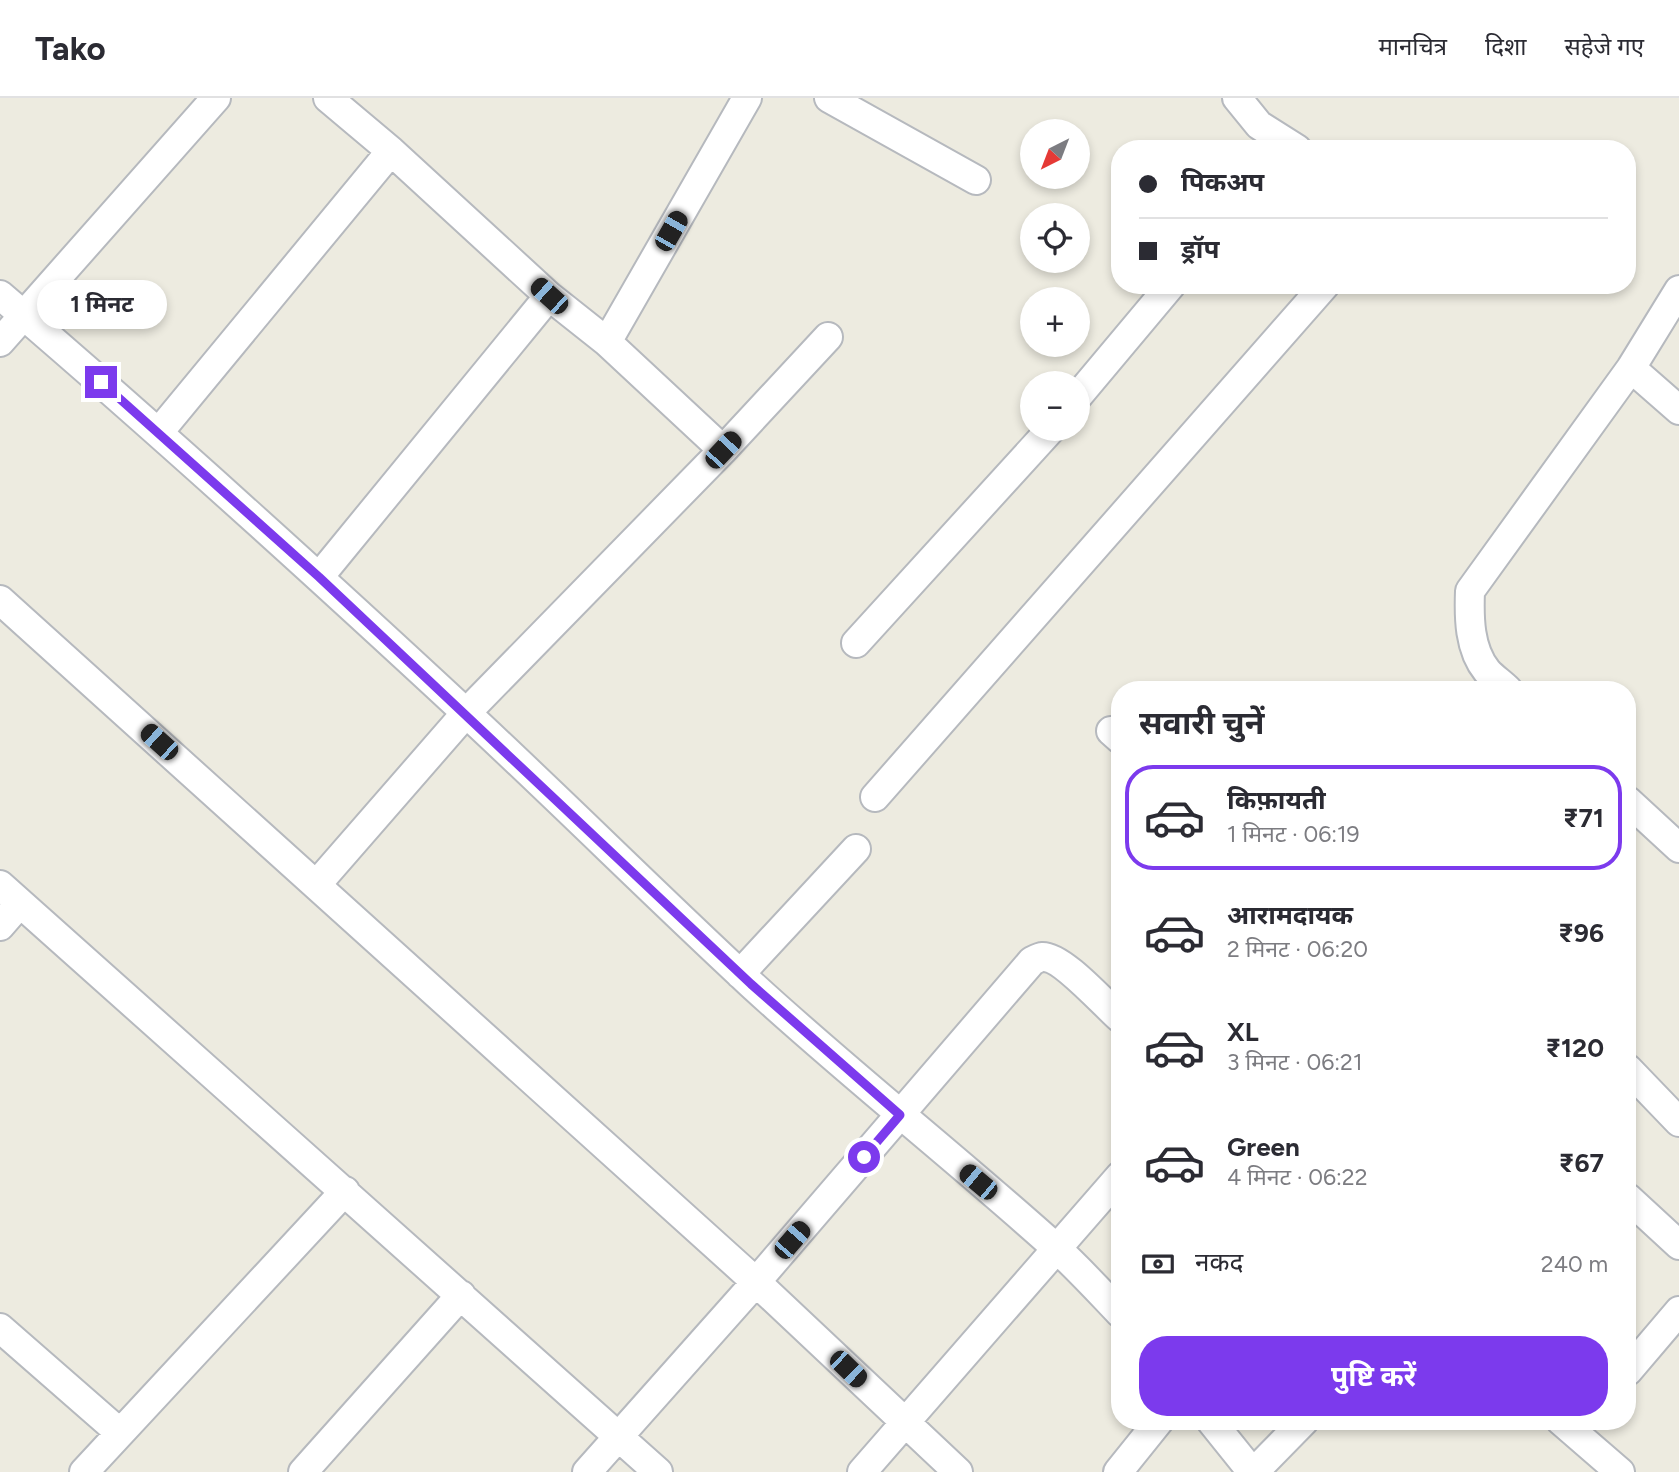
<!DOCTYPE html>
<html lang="hi">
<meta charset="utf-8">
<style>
body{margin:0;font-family:Figtree,"Noto Sans Devanagari",sans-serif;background:#f2f2f3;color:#2b2b33;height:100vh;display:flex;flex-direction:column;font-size:26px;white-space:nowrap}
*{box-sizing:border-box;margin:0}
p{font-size:23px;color:#7c7c81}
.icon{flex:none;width:38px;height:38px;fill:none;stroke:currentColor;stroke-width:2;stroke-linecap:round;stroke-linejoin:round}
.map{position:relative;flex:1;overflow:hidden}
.panel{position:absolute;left:1111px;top:583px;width:525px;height:749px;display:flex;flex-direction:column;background:#fff;border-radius:28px;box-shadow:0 4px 10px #0003}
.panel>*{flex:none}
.banner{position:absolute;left:1111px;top:42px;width:525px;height:154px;border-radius:28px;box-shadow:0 4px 10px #0003;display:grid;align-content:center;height:154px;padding:0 28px;background:#fff}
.needle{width:46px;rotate:222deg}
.controls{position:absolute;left:1020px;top:21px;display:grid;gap:14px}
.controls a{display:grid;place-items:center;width:70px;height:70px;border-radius:50%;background:#fff;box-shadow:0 4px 10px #0003;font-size:35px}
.end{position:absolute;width:32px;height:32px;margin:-16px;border:9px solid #7c3aed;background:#fff;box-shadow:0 0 0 4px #fff}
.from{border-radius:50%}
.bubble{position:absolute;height:49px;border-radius:24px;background:#fff;box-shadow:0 4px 10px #0003;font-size:23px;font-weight:700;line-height:49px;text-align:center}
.car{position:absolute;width:21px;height:42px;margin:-21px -10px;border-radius:9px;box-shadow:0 0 5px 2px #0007;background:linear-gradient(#222 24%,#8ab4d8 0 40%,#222 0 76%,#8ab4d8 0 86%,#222 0)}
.banner b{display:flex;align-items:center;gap:24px;height:66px;font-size:26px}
.banner b+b{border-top:2px solid #e1e1e2}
.banner i{width:18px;height:18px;background:#2b2b33}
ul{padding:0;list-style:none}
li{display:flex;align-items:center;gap:21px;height:105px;margin:0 14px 10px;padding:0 14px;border:4px solid transparent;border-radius:28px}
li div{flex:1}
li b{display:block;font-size:26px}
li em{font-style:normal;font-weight:700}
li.active{border-color:#7c3aed}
li>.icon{width:63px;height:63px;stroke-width:1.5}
h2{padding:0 28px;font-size:32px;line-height:84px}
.pay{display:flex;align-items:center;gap:18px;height:77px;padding:0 28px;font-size:26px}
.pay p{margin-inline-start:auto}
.button{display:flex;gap:14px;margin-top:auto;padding:14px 28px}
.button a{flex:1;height:80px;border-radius:28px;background:#7c3aed;color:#fff;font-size:28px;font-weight:700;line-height:80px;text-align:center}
header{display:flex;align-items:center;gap:42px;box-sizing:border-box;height:98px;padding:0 35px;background:#fff;border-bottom:2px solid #e1e1e2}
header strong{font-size:33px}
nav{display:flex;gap:38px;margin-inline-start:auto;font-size:24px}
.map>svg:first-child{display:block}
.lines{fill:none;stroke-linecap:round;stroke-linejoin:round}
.minor-casing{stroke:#b6b9be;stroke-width:32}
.minor{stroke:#fff;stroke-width:28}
.route{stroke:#7c3aed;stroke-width:9}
</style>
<header>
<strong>Tako</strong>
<nav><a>मानचित्र</a><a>दिशा</a><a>सहेजे गए</a></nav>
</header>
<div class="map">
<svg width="1679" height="1374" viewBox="0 0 1679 1374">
<rect width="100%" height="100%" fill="#edebe0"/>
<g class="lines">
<defs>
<path id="minor" d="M328,0L391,53L549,198L607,244L723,352
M829,0L976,82
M1237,0L1259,27L1297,51
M0,197C158,332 312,472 464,613C561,703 654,796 751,886C850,977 956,1060 1056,1150C1078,1170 1099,1193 1120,1215
M0,244L216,0
M607,244L747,0
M1631,270L1679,312
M1078,298L1171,187
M159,334L391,53
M319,479L549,198
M0,502L756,1184L958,1374
M856,545L1051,331
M1508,592C1501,585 1493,580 1487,573C1469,551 1469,519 1470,493L1631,270L1679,192
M1111,633L1120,641
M875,699L1325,187
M1628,703L1679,750
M317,786L466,615L723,352L828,239
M0,787L658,1374
M0,828L20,805
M740,876L856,751
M1628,971L1679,1024
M1628,1100L1679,1147
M0,1230L119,1334
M1628,1273L1679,1213
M1211,1323L1252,1374
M1561,1323L1620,1374
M84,1374L345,1093
M303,1374L461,1197
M587,1374L756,1184L1032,863C1034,862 1040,859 1042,859C1061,857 1105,907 1120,920
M862,1374L1120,1078
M1118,1374L1159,1323
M1254,1374L1304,1323"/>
</defs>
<use href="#minor" class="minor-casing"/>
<use href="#minor" class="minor"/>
</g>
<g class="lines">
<path class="route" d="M101,284L319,479L751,886L900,1017L864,1059"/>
</g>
</svg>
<div class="controls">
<a><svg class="needle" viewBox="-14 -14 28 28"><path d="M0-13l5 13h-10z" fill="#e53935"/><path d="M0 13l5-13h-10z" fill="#7c7c81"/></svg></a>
<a><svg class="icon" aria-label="locate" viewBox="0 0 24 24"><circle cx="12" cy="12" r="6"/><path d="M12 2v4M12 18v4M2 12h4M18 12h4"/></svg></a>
<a>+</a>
<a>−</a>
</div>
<i class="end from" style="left:864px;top:1059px"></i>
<i class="end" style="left:101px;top:284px"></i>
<div class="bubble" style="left:37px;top:182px;width:130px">1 मिनट</div>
<i class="car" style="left:671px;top:133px;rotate:30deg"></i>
<i class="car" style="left:549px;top:198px;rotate:312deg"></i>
<i class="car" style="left:723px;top:352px;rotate:43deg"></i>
<i class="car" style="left:159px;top:644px;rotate:312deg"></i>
<i class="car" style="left:978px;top:1084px;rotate:310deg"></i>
<i class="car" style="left:792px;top:1142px;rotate:41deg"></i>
<i class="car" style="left:848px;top:1271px;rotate:134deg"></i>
<div class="banner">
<b><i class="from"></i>पिकअप</b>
<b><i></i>ड्रॉप</b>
</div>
<section class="panel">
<h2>सवारी चुनें</h2>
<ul>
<li class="active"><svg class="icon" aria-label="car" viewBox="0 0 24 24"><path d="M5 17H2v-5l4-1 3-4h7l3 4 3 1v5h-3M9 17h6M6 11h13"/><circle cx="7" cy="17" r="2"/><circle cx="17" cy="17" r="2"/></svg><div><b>किफ़ायती</b><p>1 मिनट · 06:19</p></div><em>₹71</em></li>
<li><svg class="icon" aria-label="car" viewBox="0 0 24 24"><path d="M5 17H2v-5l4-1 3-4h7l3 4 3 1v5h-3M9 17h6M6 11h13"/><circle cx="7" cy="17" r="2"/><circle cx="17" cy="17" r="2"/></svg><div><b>आरामदायक</b><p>2 मिनट · 06:20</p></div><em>₹96</em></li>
<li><svg class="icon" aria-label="car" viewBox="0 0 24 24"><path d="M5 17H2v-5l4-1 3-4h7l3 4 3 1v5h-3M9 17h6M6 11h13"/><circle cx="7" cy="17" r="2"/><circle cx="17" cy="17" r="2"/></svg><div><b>XL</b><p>3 मिनट · 06:21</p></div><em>₹120</em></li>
<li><svg class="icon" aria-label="car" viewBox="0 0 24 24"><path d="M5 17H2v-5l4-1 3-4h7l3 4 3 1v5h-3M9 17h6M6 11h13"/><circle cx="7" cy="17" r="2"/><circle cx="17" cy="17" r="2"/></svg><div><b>Green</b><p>4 मिनट · 06:22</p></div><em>₹67</em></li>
</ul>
<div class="pay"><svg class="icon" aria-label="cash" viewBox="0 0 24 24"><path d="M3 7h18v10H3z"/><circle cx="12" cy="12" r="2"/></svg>नकद<p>240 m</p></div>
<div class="button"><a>पुष्टि करें</a></div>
</section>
</div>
